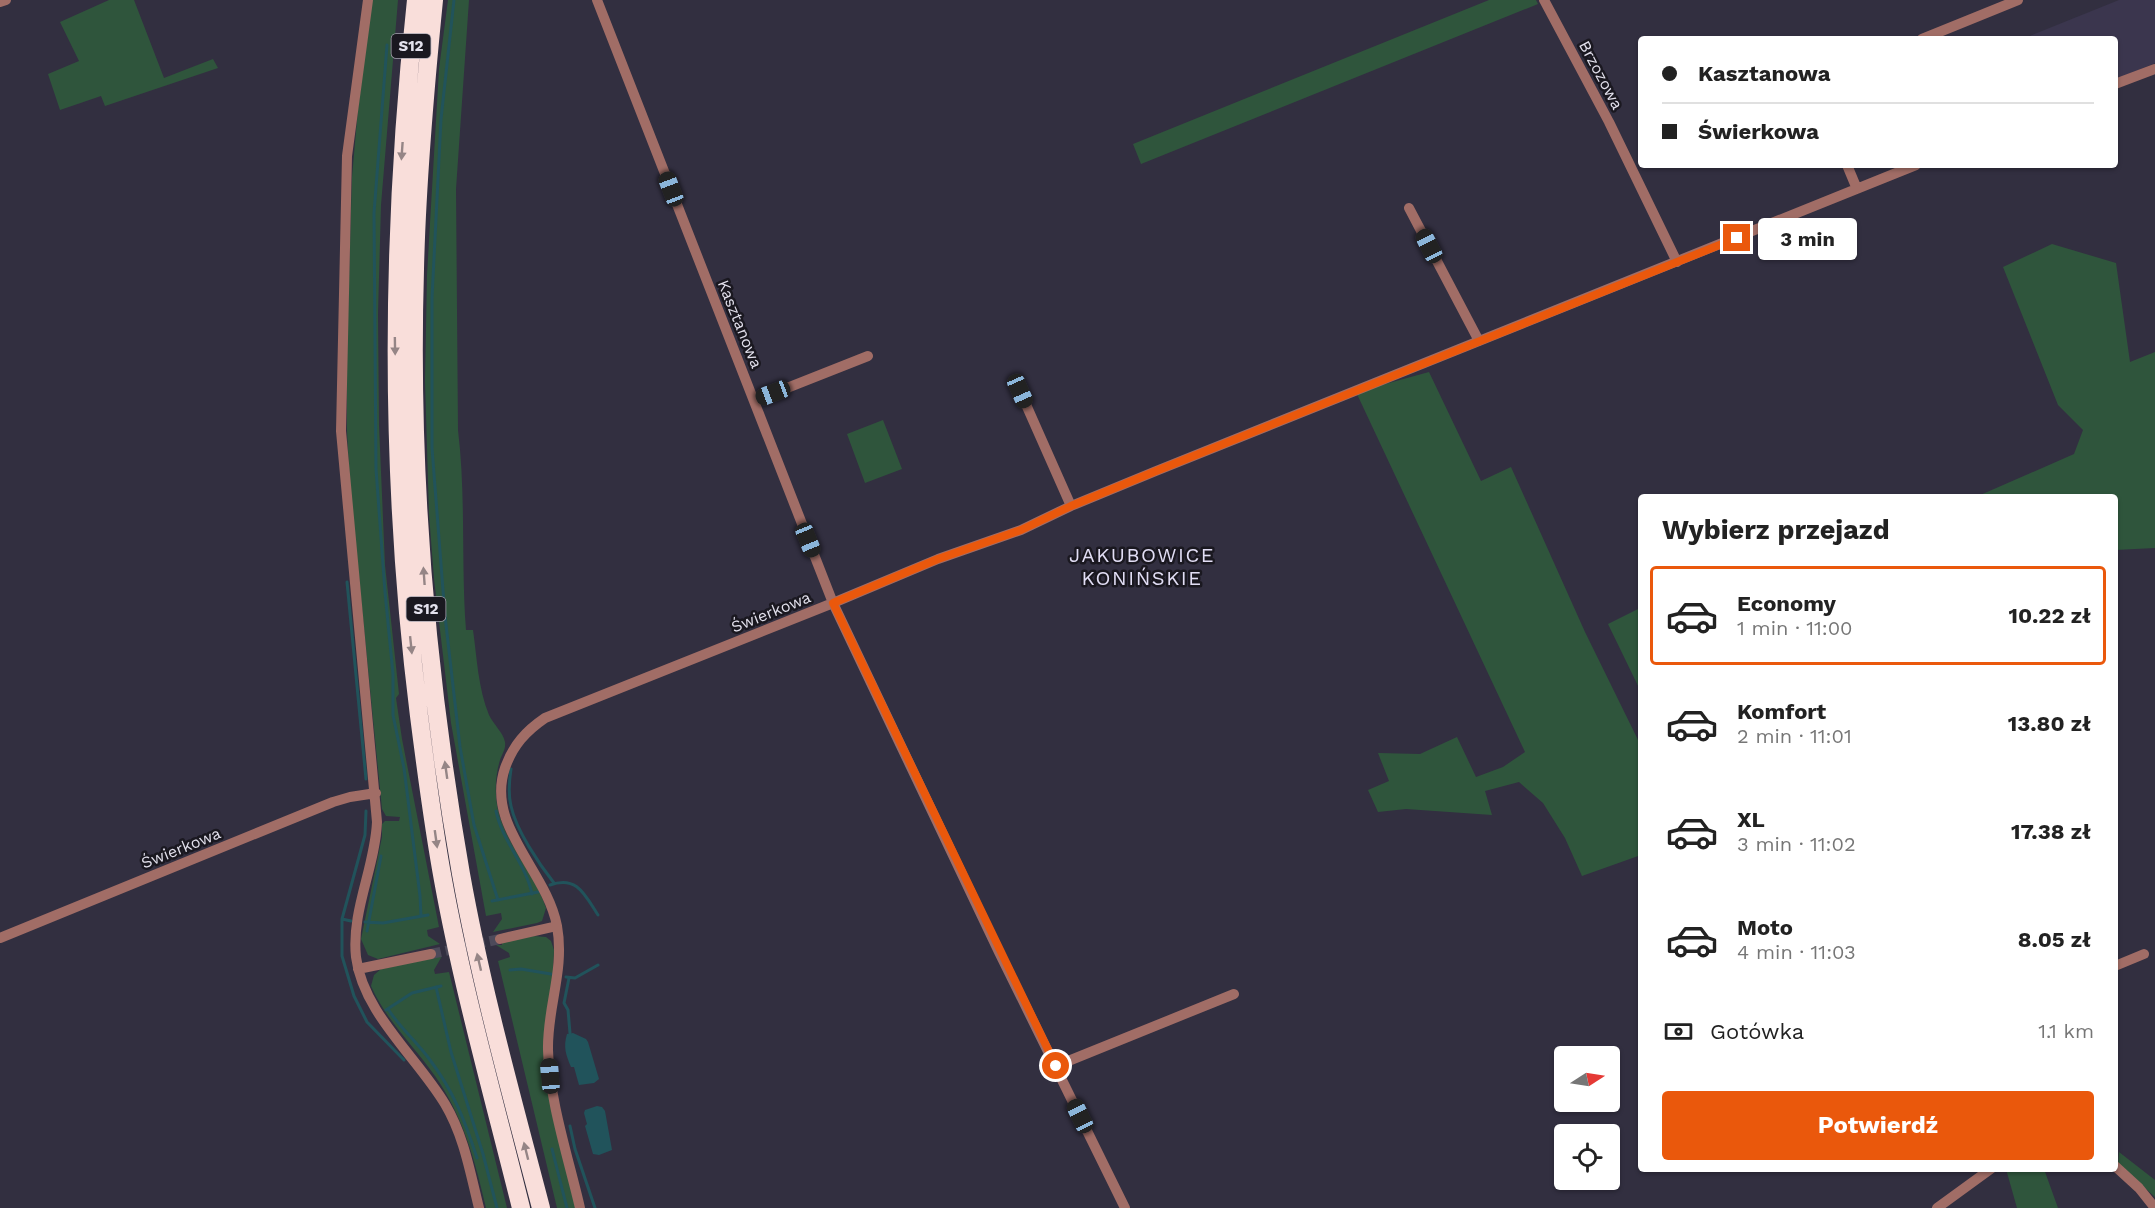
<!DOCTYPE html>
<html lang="pl">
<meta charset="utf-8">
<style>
body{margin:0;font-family:"Work Sans",sans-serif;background:#f6f6f6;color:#222;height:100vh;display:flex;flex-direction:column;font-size:22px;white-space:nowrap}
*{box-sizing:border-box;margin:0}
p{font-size:20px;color:#767676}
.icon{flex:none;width:33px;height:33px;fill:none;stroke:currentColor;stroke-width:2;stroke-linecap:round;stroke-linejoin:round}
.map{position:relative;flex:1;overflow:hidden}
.details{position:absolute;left:1638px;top:494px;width:480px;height:678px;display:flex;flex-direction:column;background:#fff;border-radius:6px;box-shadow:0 2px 4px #0004}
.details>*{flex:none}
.hud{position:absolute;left:1638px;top:36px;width:480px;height:132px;border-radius:6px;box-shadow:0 2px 4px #0004;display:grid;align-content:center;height:132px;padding:0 24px;background:#fff}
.needle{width:39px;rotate:78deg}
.tools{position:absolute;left:1554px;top:1046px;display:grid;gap:12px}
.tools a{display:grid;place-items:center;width:66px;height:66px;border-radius:6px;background:#fff;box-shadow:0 2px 4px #0004;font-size:30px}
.end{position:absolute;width:27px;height:27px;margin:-14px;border:8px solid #ea580c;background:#fff;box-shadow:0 0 0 3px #fff}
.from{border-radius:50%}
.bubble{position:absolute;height:42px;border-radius:6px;background:#fff;box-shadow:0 2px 4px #0004;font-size:20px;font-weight:700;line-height:42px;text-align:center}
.car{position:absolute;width:18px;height:36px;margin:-18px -9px;border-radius:8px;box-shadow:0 0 4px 2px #0007;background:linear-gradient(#222 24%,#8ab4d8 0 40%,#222 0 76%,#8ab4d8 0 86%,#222 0)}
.hud b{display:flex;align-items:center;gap:21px;height:57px;font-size:22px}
.hud b+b{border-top:2px solid #e0e0e0}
.hud i{width:15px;height:15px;background:#222}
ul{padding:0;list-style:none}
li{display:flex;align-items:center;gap:18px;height:99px;margin:0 12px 9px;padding:0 12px;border:3px solid transparent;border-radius:6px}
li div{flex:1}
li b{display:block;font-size:22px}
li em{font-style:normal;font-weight:700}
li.current{border-color:#ea580c}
li>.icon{width:54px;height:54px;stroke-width:1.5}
h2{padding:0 24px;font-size:27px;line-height:72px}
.pay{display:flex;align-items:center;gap:15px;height:66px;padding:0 24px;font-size:22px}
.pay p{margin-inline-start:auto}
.action{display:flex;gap:12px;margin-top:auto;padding:12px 24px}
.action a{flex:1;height:69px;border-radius:6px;background:#ea580c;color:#fff;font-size:24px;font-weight:700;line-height:69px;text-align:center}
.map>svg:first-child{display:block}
.built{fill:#3b364e}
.green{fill:#2f553c}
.water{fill:#21535b}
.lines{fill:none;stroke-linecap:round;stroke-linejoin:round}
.stream{stroke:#21535b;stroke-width:3}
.street-tunnel{stroke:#4d4a5a;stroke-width:10;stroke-dasharray:10 5;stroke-linecap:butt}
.street{stroke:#a16d66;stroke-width:10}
.highway{stroke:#f9deda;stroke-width:18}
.oneway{fill:#958586}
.route{stroke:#ea580c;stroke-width:8}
.labels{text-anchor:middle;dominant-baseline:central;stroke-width:5;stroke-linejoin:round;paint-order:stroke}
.shield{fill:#1a1820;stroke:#a7a5b0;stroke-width:1.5}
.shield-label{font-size:15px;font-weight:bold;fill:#e3e1ed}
.street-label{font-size:16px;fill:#e3e1ed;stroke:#1a1820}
.quarter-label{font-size:20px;letter-spacing:1.5px;fill:#e2def5;stroke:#1a1820}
</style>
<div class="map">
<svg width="2155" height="1208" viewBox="0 0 2155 1208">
<rect width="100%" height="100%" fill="#322f40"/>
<path class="built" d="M2119,0H2155V63L2115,80V39H2022Z"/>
<path class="green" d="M109,0H134L164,78L213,59L218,68L105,106L101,96L60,110L48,74L79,61L60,22Z
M372,0H398L381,205L378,314L379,425L385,565L399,694L396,698L402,739L439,927L427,930L428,936L440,944L378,959L368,955L361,939L382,837V824L385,821H399L400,817L386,816L382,809L350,487L347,431V347L352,177L358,109Z
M448,0H469L456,189L458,430C466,496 461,564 466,630H473C477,658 478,688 489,715C493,724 503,732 505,742C506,749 502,754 500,760C494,780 494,803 502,823C513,853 536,877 546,908L542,921L537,923L493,932L502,919L501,913L486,916L451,723L434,579L429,514L425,381L427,275L439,69Z
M1489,0H1536L1538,4L1141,164L1133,144Z
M2052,244L2116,263L2130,362L2155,352V548L2115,550V496H1978L2074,454L2083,430L2058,405L2003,267Z
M1429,372L1481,481L1511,467L1585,632L1641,746V855L1582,876L1565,838L1543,803L1519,782L1485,791L1492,815L1406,809L1378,812L1368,790L1389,781L1378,753L1420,754L1457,737L1476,777L1503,767L1525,752L1356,392Z
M883,420L902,469L865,483L847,434Z
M1640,608L1641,610V692L1608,624Z
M533,936L546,937L551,941L554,950L553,974L545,1032L576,1208H557L498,961L510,957L509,953L496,945H502V942Z
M442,956L434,970L435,974L449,972L507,1208H486C475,1160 463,1116 435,1076C413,1045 386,1020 371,986L374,975L381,969Z
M2119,1152L2155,1180V1197L2118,1164Z
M2006,1169H2044L2058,1208H2017Z"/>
<path class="water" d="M573,1033L586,1039L588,1042L599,1079L594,1083L579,1085L574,1067H571C566,1055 563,1047 567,1034Z
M597,1106L602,1107L605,1111L612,1150L599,1155L593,1154L585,1126L587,1124L584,1113L585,1110Z"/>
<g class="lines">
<path class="stream" d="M454,0L441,119L432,298V448L445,616L460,747L474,825L498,900
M387,45L374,213L376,469L385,592L393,674V715L404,768L420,896L421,916
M347,582L366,779
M511,769C509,782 508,794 511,806C516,830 539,864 554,883
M366,811L365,835L342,919V956L354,996L367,1022L404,1060
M496,811C502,841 526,864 532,894
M550,885C577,875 585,895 598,915
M492,901L538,892
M342,919L351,921
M365,922L383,923L428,915
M367,931L381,856
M510,970L521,969L551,974
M566,977L575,978L598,965
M569,978L564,1003L568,1010L570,1033
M436,987L451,1052L483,1154L497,1208
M388,1009C400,1028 417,1042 430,1060C454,1092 465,1121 477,1158
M386,1010L412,993L441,986
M570,1126L575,1149L595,1208
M552,1149L567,1208"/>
<path class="street-tunnel" d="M431,954L500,939"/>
<path class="street" d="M368,0L347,156L341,431L377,822C375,868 351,911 356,957C363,1013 417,1057 445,1104C464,1136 470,1172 479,1208
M597,0L833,603L999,952L1125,1208
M1544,0L1609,122L1677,262
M0,2L6,0
M1922,39L2018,0
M2115,84L2155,69
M1847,165L1857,189
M1409,208L1479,341
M1020,391L1071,506
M754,401L868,356
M557,926C565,970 547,1007 548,1050C549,1099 569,1160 580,1208
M0,938L333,802L350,797L376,793
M500,939L557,926C547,871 485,826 505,768C513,745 526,731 545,718L833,603L938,559L1021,530L1071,506L1156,471L1916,165
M2115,966L2144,954
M358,969L431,954
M1056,1066L1234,994
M2115,1166L2139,1188L2155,1208
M1937,1208L1992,1168"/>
<path class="highway" d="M416,0C390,240 389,476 419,716C426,771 433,826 443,880C463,990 494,1099 521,1208
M434,0C425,90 417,179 415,269C409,471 426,675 461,874C481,986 512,1097 541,1208"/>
</g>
<defs><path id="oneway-solid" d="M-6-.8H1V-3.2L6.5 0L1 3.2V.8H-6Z" transform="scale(1.5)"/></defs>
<g class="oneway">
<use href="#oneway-solid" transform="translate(402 151) rotate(94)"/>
<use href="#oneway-solid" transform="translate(395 346) rotate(89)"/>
<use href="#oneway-solid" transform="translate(424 576) rotate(-94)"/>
<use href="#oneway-solid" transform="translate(411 645) rotate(84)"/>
<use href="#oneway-solid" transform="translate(446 770) rotate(-98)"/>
<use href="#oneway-solid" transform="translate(436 839) rotate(82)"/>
<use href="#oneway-solid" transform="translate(479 962) rotate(-103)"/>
<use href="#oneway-solid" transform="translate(526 1151) rotate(-104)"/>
</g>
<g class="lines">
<path class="route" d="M1056,1066L833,603L938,559L1021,530L1071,506L1156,471L1737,238"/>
</g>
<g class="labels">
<g class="shield">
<rect x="391.5" y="34" width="39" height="24" rx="4.5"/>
<rect x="406.5" y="597" width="39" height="24" rx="4.5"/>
</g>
<g class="shield-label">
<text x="411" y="46">S12</text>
<text x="426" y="609">S12</text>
</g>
<g class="street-label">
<text transform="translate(1601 75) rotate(62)">Brzozowa</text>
<text transform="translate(740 324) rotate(68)">Kasztanowa</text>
<text transform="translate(771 612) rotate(-22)">Świerkowa</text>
<text transform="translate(181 848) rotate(-22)">Świerkowa</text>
</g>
<g class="quarter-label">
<text x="1142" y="555">JAKUBOWICE<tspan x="1142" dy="23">KONIŃSKIE</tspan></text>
</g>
</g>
</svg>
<div class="tools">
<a><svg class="needle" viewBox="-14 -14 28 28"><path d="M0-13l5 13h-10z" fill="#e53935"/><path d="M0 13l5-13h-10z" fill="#767676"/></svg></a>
<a><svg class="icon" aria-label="locate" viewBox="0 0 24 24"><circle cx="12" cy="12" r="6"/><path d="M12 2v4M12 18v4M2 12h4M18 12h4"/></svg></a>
</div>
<i class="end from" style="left:1056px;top:1066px"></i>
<i class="end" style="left:1737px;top:238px"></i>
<div class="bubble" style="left:1758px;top:218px;width:99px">3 min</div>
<i class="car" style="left:671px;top:189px;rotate:339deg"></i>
<i class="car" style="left:1429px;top:246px;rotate:333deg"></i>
<i class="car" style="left:1020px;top:391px;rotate:156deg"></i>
<i class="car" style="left:773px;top:393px;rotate:249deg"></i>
<i class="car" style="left:808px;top:540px;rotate:158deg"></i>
<i class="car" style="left:550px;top:1076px;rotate:355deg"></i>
<i class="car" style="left:1080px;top:1116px;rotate:334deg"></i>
<div class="hud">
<b><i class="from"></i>Kasztanowa</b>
<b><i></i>Świerkowa</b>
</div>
<section class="details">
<h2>Wybierz przejazd</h2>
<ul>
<li class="current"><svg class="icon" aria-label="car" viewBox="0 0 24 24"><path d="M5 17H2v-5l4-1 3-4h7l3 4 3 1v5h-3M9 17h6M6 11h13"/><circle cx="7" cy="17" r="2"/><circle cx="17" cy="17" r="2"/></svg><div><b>Economy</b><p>1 min · 11:00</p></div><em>10.22 zł</em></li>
<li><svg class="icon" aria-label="car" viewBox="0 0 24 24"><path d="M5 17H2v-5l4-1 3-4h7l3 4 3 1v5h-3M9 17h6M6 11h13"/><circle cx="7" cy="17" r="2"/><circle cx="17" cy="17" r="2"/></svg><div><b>Komfort</b><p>2 min · 11:01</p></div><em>13.80 zł</em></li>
<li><svg class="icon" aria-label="car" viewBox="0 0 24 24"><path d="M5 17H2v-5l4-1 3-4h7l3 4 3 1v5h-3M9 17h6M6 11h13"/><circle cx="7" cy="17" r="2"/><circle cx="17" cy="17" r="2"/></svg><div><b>XL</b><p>3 min · 11:02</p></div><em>17.38 zł</em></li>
<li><svg class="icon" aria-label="car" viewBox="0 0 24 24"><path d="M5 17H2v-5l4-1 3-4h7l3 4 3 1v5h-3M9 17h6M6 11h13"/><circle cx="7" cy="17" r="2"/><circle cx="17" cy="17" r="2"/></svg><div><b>Moto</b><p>4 min · 11:03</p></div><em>8.05 zł</em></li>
</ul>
<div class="pay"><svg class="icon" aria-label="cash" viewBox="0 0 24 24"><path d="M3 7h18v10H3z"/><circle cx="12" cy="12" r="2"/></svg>Gotówka<p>1.1 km</p></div>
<div class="action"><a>Potwierdź</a></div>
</section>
</div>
